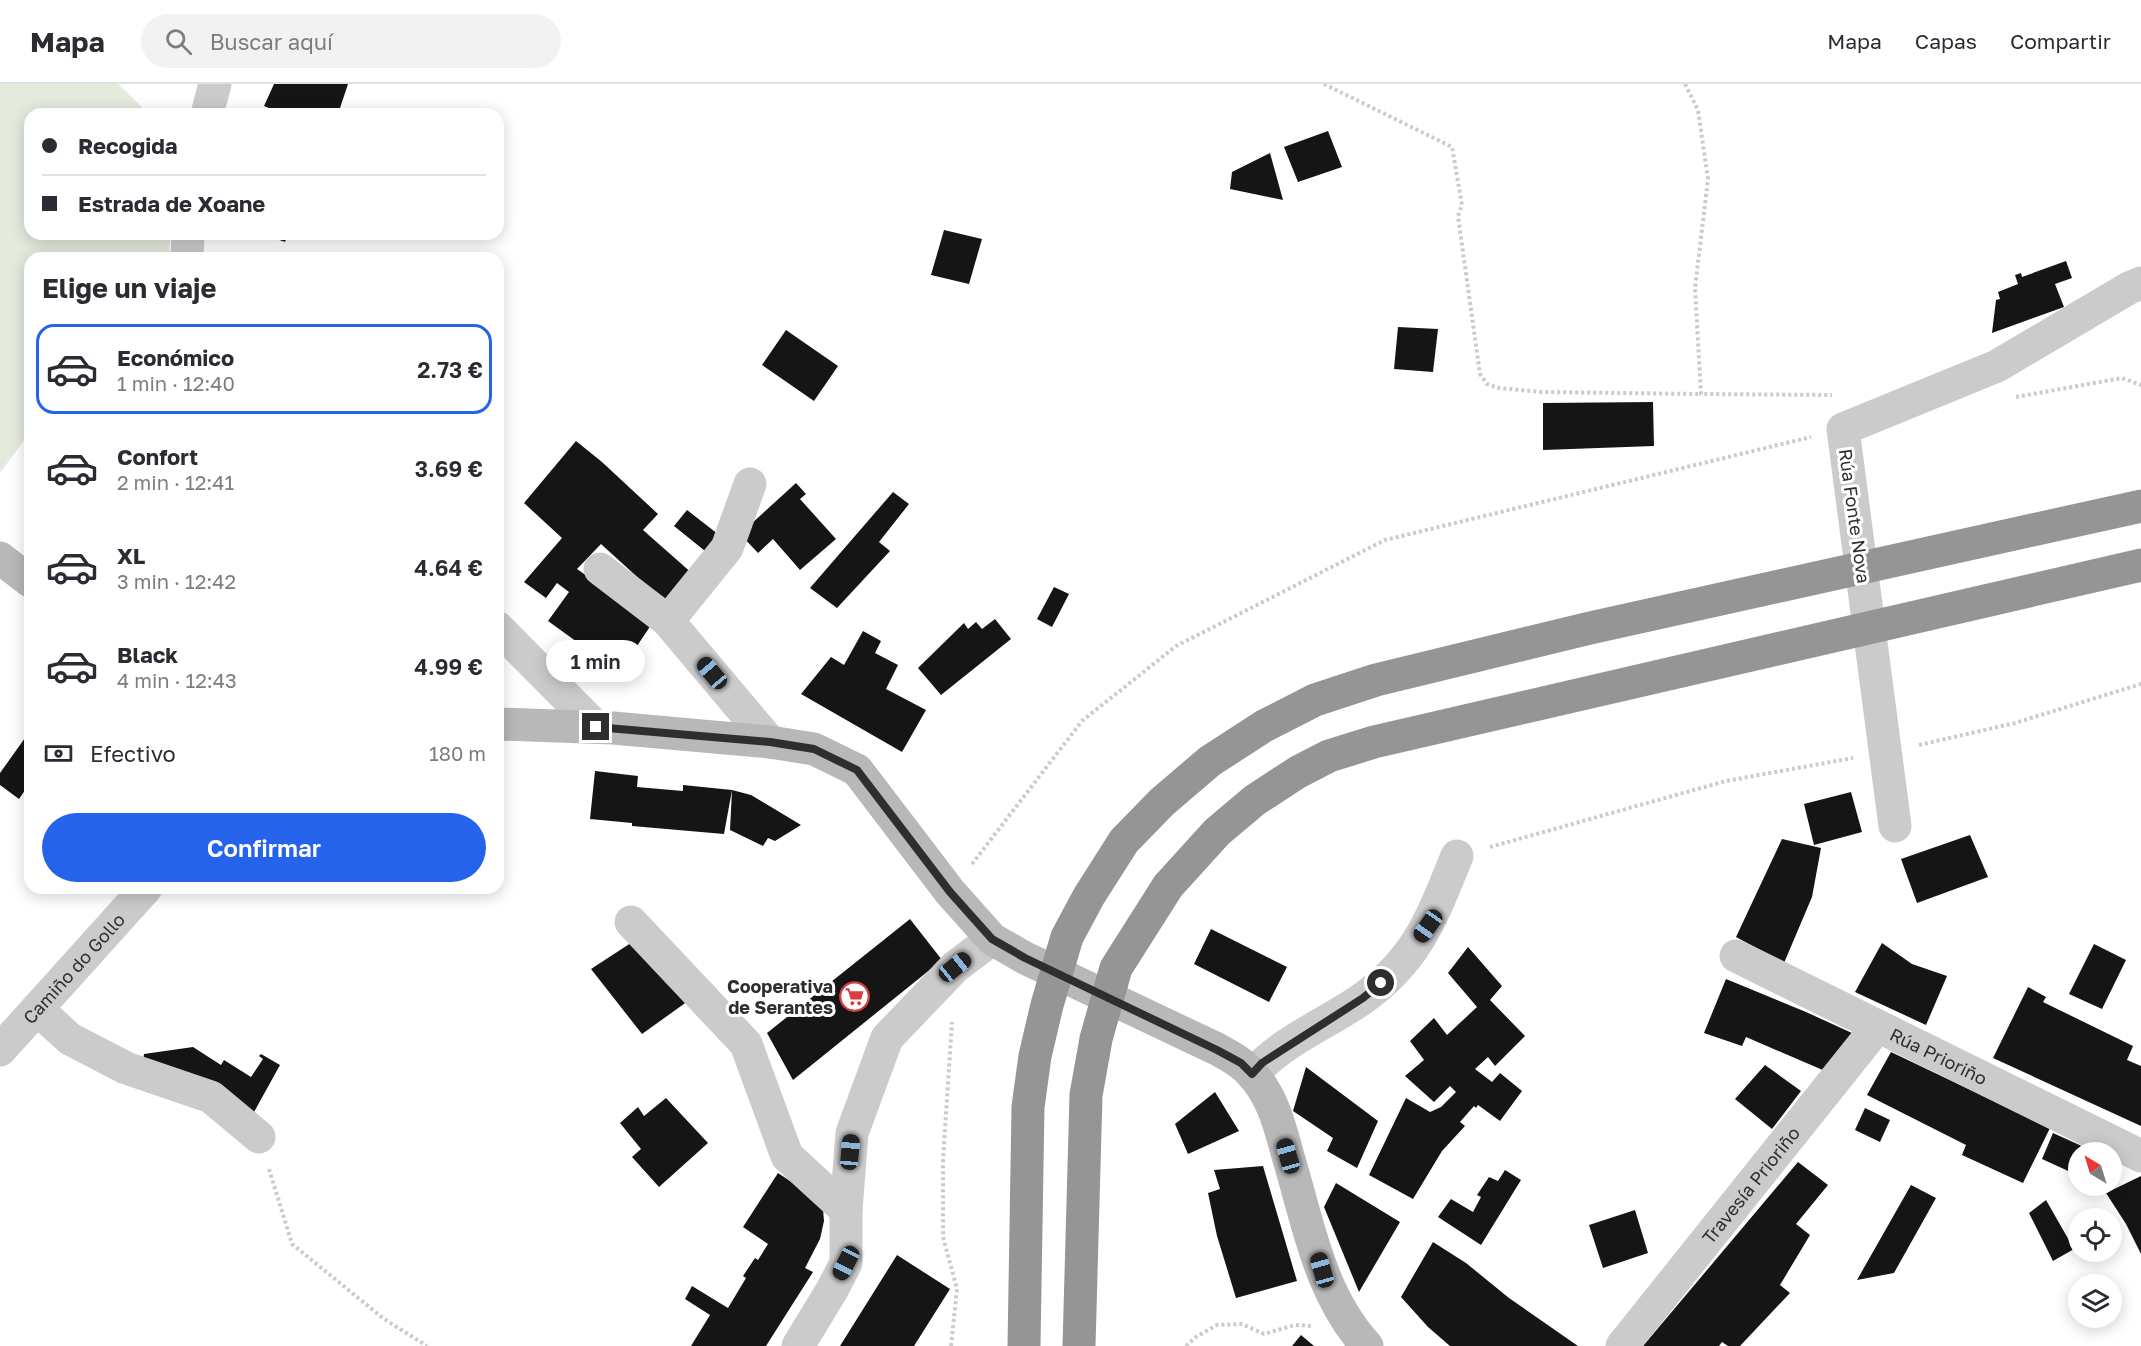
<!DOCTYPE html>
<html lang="es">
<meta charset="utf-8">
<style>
body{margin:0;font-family:"Golos Text",sans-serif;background:#f2f2f3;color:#2b2b33;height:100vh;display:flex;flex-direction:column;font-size:22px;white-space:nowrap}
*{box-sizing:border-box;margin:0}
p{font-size:20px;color:#7c7c81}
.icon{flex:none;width:33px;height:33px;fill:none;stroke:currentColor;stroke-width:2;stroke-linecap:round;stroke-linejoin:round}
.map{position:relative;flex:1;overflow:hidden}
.drawer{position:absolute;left:24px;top:168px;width:480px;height:642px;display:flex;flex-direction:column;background:#fff;border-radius:18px;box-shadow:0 3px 15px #0003}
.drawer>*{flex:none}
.guide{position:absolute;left:24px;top:24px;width:480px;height:132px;border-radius:18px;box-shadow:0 3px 15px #0003;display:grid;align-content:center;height:132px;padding:0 18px;background:#fff}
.needle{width:39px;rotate:322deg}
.buttons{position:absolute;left:2068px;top:1058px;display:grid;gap:12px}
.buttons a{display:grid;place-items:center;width:54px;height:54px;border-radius:50%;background:#fff;box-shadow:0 3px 15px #0003;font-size:30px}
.end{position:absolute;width:27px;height:27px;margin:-14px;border:8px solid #2e2e2e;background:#fff;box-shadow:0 0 0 3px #fff}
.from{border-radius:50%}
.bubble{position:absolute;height:42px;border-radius:21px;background:#fff;box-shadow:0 3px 15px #0003;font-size:20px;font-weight:600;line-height:42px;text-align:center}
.car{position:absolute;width:18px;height:36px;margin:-18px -9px;border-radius:8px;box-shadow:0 0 4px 2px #0007;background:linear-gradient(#222 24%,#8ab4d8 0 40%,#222 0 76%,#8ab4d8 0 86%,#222 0)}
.guide b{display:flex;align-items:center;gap:21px;height:57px;font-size:22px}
.guide b+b{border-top:2px solid #e1e1e2}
.guide i{width:15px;height:15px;background:#2b2b33}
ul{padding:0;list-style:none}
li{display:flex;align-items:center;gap:18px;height:90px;margin:0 12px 9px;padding:0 6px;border:3px solid transparent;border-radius:18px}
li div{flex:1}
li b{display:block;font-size:22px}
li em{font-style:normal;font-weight:600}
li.on{border-color:#2563eb}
li>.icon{width:54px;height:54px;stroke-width:1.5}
h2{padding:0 18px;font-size:27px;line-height:72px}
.pay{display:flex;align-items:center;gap:15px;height:66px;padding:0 18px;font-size:22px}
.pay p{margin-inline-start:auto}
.primary-button{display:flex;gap:12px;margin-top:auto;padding:12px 18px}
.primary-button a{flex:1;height:69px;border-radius:36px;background:#2563eb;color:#fff;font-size:24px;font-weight:600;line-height:69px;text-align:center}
header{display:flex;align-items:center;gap:36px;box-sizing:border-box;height:84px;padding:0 30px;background:#fff;border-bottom:2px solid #e1e1e2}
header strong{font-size:28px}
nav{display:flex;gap:33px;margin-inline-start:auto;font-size:21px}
.search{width:420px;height:54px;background:#f2f2f3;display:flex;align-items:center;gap:15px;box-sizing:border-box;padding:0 21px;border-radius:33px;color:#7c7c81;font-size:22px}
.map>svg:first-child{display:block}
.green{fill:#e4ebdd}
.building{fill:#151515}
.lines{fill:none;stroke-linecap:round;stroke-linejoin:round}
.path{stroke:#cbcbcb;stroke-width:4;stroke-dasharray:3 3;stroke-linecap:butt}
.street{stroke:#cbcbcb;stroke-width:33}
.secondary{stroke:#b8b8b8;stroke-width:33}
.highway{stroke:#959595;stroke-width:33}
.route{stroke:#2e2e2e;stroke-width:8}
.labels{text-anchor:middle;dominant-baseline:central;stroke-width:6;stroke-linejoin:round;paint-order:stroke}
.street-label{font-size:18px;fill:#2e2e2e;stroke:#fff}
.poi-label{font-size:18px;font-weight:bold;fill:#2e2e2e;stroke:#fff;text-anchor:end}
</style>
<header>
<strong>Mapa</strong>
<div class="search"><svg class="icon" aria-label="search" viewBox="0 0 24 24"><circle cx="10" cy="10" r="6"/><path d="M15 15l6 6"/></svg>Buscar aquí</div>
<nav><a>Mapa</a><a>Capas</a><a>Compartir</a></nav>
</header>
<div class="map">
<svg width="2141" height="1262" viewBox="0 0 2141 1262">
<rect width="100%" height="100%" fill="#fff"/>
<path class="green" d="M0,0H118L149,30H30V150H171L168,174H30V348L0,389Z"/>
<path class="building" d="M274,0H348L338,30H284L264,22Z
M1328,47L1342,83L1298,98L1284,63Z
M1270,69L1283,116L1230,105L1232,88Z
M944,146L982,155L969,200L931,191Z
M263,150H288L285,158Z
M2066,177L2072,194L2055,200L2064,223L1992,249L1996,216L2000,215L1998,208L2018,200L2015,191L2021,189L2022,193Z
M1398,243L1438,245L1433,288L1394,285Z
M786,246L838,282L814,317L762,281Z
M1653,318L1654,362L1543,366V319Z
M576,357L602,378L658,430L643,446L694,491L668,521L601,460L577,485L653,538L625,580L602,565L589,583L576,575L584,563L548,537L569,508L557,499L546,514L524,498L562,454L524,419Z
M796,399L806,410L800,415L836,455L800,486L773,455L758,469L740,450Z
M893,408L909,420L879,458L890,467L837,524L810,504Z
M687,426L723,454L710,471L674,442Z
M1054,503L1069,510L1052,543L1037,535Z
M995,535L1011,555L941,611L918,584L964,539L968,545L976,538L982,545Z
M863,547L881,557L875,569L898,581L886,605L926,626L902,668L801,610L831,573L844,581Z
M30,647V699L19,715L0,701V689Z
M595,687L638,692L637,703L683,707V701L732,706L751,711L801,741L775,757L768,754L763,762L730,746L732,706L724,750L632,742V739L590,735Z
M1851,708L1862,748L1814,761L1804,720Z
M1970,751L1988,793L1917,819L1901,775Z
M1782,755L1821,764L1812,813L1784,879L1736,853Z
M910,835L942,876L793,996L767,949Z
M1211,845L1287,883L1269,918L1194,880Z
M637,855L688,917L642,950L591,885Z
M1882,859L1912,880L1947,892L1926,941L1855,908Z
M2094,860L2126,876L2102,925L2069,910Z
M1468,863L1502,902L1490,916L1525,952L1495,982L1488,973L1475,985L1492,998L1500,989L1522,1007L1500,1037L1478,1021L1476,1024L1474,1022L1460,1038L1465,1042L1442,1067L1413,1115L1369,1091L1406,1014L1430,1028L1441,1023L1456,1008L1450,1002L1434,1018L1405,992L1424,976L1410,957L1434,934L1447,951L1477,923L1448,889Z
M1726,895L1806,928L1852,949L1832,990L1746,953L1742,962L1704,949Z
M2028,903L2046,913L2043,918L2133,962L2127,976L2141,982V1042L1993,974Z
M193,963L221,981L224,976L251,993L263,975L259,972L261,970L280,981L254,1028L142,982L144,970Z
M1891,968L2050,1044L2023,1099L1962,1071L1966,1061L1867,1011Z
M1765,981L1801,1007L1772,1045L1735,1015Z
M1306,983L1378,1037L1357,1084L1327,1067L1333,1054L1293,1027Z
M1215,1008L1239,1047L1188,1070L1175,1040Z
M666,1014L708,1059L659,1103L632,1073L641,1065L620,1039L638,1023L644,1032Z
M1865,1024L1890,1036L1880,1058L1855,1046Z
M2053,1049L2095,1068H2079V1089L2077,1091L2042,1075Z
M1798,1078L1828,1101L1796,1140L1810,1151L1780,1201L1790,1209L1740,1262H1728L1722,1258L1719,1262H1643Z
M1263,1082L1297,1197L1236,1214L1217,1152L1208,1109L1220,1105L1214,1086Z
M1505,1086L1521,1096L1481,1161L1438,1133L1451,1115L1473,1128L1481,1113L1477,1111L1489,1093L1498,1097Z
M778,1089L817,1115L823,1125L824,1137L820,1155L805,1184L813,1188L766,1262H691L710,1231L685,1215L692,1202L728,1224L746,1194L743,1192L755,1174L758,1176L768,1160L743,1143Z
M2141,1092V1170L2126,1140L2106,1109Z
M1336,1099L1400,1138L1359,1208L1324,1123Z
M1911,1101L1936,1114L1894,1189L1857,1196Z
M2046,1116L2074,1165L2053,1177L2029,1129Z
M1635,1126L1648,1169L1603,1184L1589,1141Z
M1433,1158L1466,1179L1509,1214L1578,1262H1450L1428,1243L1401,1213Z
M897,1171L950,1205L914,1262H840Z
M1301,1251L1314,1262H1292Z"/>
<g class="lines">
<path class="path" d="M1324,0L1452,63L1462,121L1458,132L1478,276L1480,290L1487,300L1499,304L1541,308L1701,310
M1685,0L1698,26L1708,95L1695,204L1701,310L1832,311
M2016,313L2122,294L2141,301
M1919,661L2015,639L2141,600
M1490,763L1726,697L1853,674
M972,780L1082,637L1176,562L1385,456L1811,353
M269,1085L292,1160L384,1235L427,1262
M951,1262L957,1205L943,1153V1076L952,938
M1186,1262L1196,1253L1217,1241L1242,1240L1264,1250L1295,1241L1312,1242"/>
<g class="street">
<path d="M207,30L215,0"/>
<path d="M187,174L188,150"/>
<path d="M750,400L727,464L668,537L770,658"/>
<path d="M600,485L668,537"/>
<path d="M498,544L596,643"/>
<path d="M1895,742L1843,345L1997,282L2129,204L2141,199"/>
<path d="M631,838L746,960L787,1072L846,1126"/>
<path id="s1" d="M1736,872L2141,1072"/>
<path d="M37,925L70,955L126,984L211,1013L259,1053"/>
<path id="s2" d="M0,966L146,804"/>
<path d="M1253,990C1282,957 1326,940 1362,915C1418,875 1432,833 1457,772"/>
<path d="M798,1262L832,1206L846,1179V1126L852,1049L887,954L955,883L992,855"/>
<path id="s3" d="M1622,1262L1878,942"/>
</g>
<path class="secondary" d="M0,474L30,497
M498,640L613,644L770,658L814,665L857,686L950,808L992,855L1025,874L1217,965C1229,972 1242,978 1251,989C1273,1012 1280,1043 1288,1072C1308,1138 1319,1210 1367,1262"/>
<path class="highway" d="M1024,1262L1028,1023L1035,972L1047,921L1067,853L1089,812L1124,757L1162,718L1210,677L1264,642L1315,616L1376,596L1590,544L2141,422
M1079,1262L1086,1011L1096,955L1116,884L1168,802L1217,748L1255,716L1298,688L1329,672L1374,658L2141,481"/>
</g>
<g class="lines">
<path class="route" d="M596,643L770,658L814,665L857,686L950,808L992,855L1025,874L1217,966L1241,979L1252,990L1262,979L1363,914L1381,899"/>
</g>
<defs>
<symbol id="supermarket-ring" viewBox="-11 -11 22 22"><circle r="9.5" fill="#fff" stroke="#d83e41" stroke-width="1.5"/><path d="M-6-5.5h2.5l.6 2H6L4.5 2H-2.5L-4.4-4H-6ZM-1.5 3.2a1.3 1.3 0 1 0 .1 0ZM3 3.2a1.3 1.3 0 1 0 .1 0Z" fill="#d83e41"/></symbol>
</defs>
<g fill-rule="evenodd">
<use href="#supermarket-ring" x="838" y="896" width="33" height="33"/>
</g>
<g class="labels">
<g class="street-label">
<text transform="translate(1855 432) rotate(82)">Rúa Fonte Nova</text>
<text stroke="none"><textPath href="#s2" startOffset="110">Camiño do Gollo</textPath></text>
<text stroke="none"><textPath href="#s1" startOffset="226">Rúa Prioriño</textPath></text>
<text stroke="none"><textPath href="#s3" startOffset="206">Travesía Prioriño</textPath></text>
</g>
<g class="poi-label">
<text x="833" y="902">Cooperativa<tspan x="833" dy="21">de Serantes</tspan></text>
</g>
</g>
</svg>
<div class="buttons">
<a><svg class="needle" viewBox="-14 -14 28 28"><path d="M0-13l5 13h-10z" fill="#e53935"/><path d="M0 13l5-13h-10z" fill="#7c7c81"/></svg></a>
<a><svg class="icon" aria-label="locate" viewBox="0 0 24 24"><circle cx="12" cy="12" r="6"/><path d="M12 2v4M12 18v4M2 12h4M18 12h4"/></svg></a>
<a><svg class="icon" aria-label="layers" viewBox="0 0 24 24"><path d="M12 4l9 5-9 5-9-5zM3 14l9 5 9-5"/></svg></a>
</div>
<i class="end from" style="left:1381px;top:899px"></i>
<i class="end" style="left:596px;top:643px"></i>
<div class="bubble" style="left:546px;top:556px;width:99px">1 min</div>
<i class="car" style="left:712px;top:589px;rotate:320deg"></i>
<i class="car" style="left:1428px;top:842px;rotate:215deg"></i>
<i class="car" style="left:955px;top:883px;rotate:51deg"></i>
<i class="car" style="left:850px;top:1068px;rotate:5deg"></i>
<i class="car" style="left:1288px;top:1072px;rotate:344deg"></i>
<i class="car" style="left:846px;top:1179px;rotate:207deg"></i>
<i class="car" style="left:1322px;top:1186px;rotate:344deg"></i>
<div class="guide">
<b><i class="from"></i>Recogida</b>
<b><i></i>Estrada de Xoane</b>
</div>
<section class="drawer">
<h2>Elige un viaje</h2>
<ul>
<li class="on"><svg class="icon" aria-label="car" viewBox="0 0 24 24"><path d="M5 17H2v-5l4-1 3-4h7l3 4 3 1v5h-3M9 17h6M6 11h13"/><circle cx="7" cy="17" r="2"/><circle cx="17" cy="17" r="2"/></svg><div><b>Económico</b><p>1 min · 12:40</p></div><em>2.73 €</em></li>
<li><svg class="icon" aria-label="car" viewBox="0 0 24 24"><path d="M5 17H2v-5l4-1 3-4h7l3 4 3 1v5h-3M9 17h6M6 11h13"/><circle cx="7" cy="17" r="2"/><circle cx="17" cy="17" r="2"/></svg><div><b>Confort</b><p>2 min · 12:41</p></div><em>3.69 €</em></li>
<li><svg class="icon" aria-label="car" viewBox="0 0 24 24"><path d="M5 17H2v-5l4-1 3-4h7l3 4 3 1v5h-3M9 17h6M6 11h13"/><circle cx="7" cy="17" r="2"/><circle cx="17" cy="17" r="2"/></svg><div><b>XL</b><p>3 min · 12:42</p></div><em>4.64 €</em></li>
<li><svg class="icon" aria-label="car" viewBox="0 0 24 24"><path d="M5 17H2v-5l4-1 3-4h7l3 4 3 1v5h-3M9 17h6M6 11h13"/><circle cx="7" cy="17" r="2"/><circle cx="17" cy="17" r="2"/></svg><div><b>Black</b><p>4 min · 12:43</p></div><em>4.99 €</em></li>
</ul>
<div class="pay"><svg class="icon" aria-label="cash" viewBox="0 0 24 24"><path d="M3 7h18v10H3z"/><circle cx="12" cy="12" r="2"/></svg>Efectivo<p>180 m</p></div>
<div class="primary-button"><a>Confirmar</a></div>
</section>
</div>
